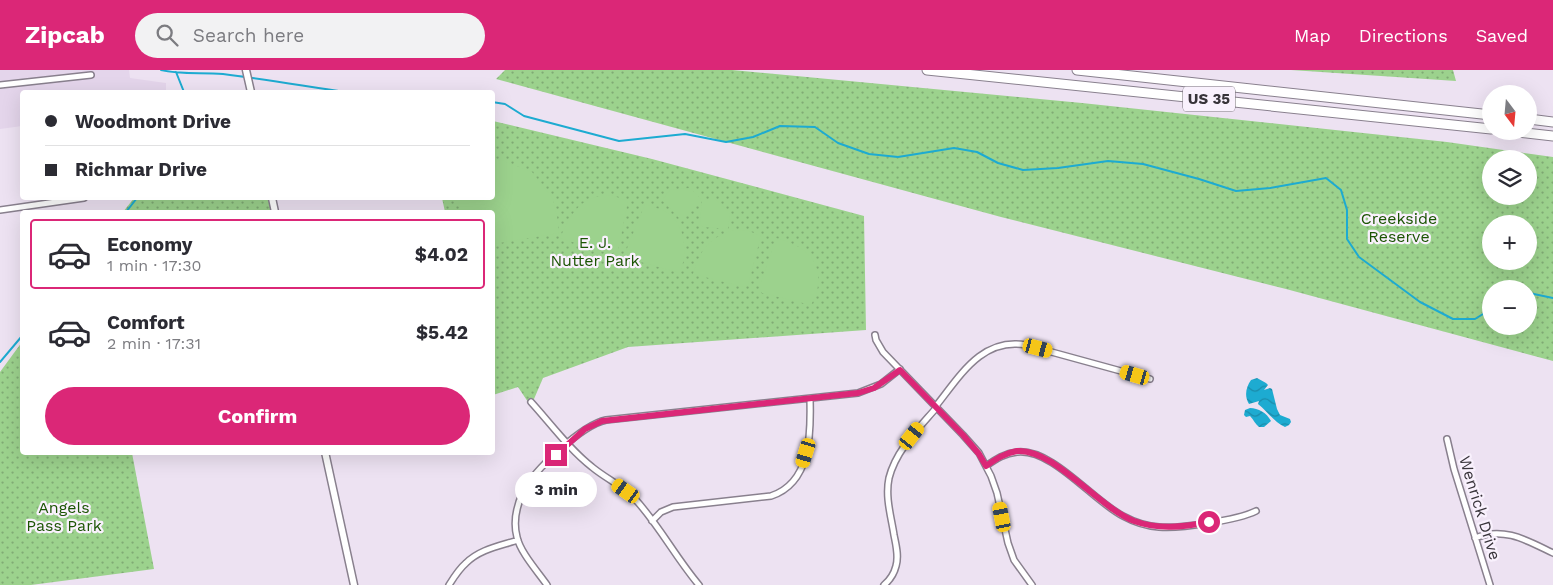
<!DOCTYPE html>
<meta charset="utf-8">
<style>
body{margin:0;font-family:"Work Sans",sans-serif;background:#f2f2f3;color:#2b2b33;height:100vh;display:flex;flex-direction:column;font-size:19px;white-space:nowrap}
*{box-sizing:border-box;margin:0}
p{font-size:16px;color:#7c7c81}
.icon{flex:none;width:28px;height:28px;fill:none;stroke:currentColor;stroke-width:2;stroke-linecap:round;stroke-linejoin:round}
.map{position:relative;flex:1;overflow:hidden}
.drawer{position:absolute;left:20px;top:140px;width:475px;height:245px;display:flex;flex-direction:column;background:#fff;border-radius:5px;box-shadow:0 5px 20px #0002}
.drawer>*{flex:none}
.guide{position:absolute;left:20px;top:20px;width:475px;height:110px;border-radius:5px;box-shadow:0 5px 20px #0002;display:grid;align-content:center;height:110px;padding:0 25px;background:#fff}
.needle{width:32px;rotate:164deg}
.controls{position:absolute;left:1482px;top:15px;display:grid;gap:10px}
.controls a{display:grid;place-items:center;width:55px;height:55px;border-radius:50%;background:#fff;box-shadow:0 5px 20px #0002;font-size:25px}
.end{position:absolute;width:22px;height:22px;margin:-11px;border:6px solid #db2777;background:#fff;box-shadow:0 0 0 2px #fff}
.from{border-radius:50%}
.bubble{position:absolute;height:35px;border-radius:18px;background:#fff;box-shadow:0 5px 20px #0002;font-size:16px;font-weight:700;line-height:35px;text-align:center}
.car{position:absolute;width:15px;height:30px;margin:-15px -8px;border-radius:6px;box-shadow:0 0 4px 1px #0007;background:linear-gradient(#f5c518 24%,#345 0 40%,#f5c518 0 76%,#345 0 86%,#f5c518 0)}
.guide b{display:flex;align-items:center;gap:18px;height:48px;font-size:19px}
.guide b+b{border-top:1px solid #e1e1e2}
.guide i{width:12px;height:12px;background:#2b2b33}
ul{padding:9px 0 0;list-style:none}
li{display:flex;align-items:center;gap:15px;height:70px;margin:0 10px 8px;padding:0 15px;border:2px solid transparent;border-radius:5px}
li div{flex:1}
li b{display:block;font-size:19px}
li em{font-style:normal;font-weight:700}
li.active{border-color:#db2777}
li>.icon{width:45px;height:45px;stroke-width:1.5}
.primary-button{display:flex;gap:10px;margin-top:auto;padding:10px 25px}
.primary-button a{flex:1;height:58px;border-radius:30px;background:#db2777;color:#fff;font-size:20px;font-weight:700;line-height:58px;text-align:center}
header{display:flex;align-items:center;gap:30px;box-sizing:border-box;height:70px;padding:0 25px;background:#db2777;color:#fff}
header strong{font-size:24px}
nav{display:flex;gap:28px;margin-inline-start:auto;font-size:18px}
.search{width:350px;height:45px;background:#f2f2f3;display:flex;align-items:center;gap:12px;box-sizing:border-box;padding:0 18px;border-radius:28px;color:#7c7c81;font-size:19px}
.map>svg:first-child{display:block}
.built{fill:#e4d5eb}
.green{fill:url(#green-dots);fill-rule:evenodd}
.pitch{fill:#9cd28d}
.water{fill:url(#water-waves)}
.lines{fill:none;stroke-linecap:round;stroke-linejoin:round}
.stream{stroke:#1dabd1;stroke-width:2}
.minor-casing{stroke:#89808e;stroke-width:8}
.tertiary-casing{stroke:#89808e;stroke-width:9}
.motorway-casing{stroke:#89808e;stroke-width:11}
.minor{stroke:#fff;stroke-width:5}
.tertiary{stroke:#fff;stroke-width:6}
.motorway{stroke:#fff;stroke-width:9}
.route{stroke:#db2777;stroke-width:6}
.labels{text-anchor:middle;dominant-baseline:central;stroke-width:4.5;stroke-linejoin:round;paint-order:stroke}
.shield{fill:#f9f1fd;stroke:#726d74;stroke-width:1}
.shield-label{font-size:15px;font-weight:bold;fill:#38343a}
.park-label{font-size:16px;fill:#1c5504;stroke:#f9f1fd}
.street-label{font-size:16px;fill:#38343a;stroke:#f9f1fd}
</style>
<header>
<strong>Zipcab</strong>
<div class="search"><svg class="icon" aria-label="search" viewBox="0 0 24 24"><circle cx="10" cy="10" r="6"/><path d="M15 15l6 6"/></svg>Search here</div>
<nav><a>Map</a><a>Directions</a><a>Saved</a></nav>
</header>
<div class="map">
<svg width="1553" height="515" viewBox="0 0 1553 515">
<defs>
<pattern id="green-dots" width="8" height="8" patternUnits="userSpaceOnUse" patternTransform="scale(1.25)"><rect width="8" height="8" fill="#9cd28d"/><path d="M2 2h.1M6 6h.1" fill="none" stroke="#80ab74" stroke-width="1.8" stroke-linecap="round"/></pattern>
<pattern id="water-waves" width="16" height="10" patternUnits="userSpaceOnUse" patternTransform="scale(1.25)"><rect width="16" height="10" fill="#1dabd1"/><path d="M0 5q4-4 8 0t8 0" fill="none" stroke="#1b8cab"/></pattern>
</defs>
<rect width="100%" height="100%" fill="#ede2f2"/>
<path class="built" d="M0,0H129L130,8L166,13V22H22V56L0,59Z"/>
<path class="green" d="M505,0H732L1082,33L1447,72L1553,87V291L1286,219L1001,147L496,9ZM1491,89H1529V126H1491ZM1491,154H1529V191H1491ZM1491,219H1529V256H1491Z
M1291,0H1453L1456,11Z
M493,51L652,89L864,146L866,260L628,277L543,308L534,329L528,332L518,317L493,325L492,142H445L442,128H492Z
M134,128H272L275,142H123Z
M22,272V382L132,383L154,499L31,515H0V302Z"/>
<path class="pitch" d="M493,89L504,91L532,102L553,129L557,146L559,163L493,174L492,142H460L457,128H492Z
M690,118L701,129H715L730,143L728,159L703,157L700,154L702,129L684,147L679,148L662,130L670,120Z
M611,125L628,131L618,181L610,184L560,168C572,142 580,126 611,125Z
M645,134C653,137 663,139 670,145C687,160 687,184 680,203L630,189L626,181Z
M734,160L749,161L761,166L748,215L744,217L693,204C701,178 709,168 734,160Z
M776,168C802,175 824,189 817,221C816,226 813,231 811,235L762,223L759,218Z"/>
<path class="water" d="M1257,308L1266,313L1268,315L1264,320L1270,318L1272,319L1277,339L1280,345L1290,349L1291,352L1289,355L1285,357C1274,352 1268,342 1258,334L1259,331L1249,334C1244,326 1246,317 1251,310Z
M1250,338C1258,338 1267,343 1271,351L1264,357H1259C1255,354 1254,350 1250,346L1246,347L1244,345L1245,340Z"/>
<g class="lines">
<path class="stream" d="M161,0C181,5 202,2 223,4C264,9 304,16 345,22
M176,2L184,22
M392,22H399
M492,32L505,34L524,46L619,71L685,64L726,72L753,67L780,56L815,57L838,73L869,84L898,87L954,78L977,82L998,93L1023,100L1058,98L1108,91L1143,94L1199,109L1236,121L1270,118L1326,108L1341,120L1347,140V169L1359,187L1420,232L1453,249H1475L1491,239
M126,142L137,128
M1529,223L1553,228
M0,292L22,266"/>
<defs>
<path id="minor" d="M0,15L91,5
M0,140L84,128
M875,265L876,270L883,282L963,365L979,383L991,406L997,423L1008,473L1014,490L1032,515
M531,332C551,354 569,379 592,397C605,408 623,416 635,429C659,455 676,488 699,515
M936,336C960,306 982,267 1026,275L1150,309
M1447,369L1454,399L1490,515
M986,396C996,389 1005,383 1017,382C1052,378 1092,430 1123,446C1134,452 1146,456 1159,457C1180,459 1238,450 1256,441
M652,451L661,442L673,437L771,426C811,413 811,364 810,329
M1475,468C1504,456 1528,471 1553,483
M449,515C454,507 459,499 466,493C480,479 500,476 518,470
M547,515C538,502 520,482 517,467C513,452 517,435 523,422C534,400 582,355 606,350L858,323L881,314L900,299
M884,515C890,510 894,504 896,496C899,486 896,475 894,465C891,446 885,427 889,408C896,380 919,358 937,337"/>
<path id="tertiary" d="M246,0L251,22
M272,128L275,142
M325,382L354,515"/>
<path id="motorway" d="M927,0L1491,59
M1077,0L1491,45
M1529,49L1553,52
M1509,61L1553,66"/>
</defs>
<use href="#minor" class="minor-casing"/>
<use href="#tertiary" class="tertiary-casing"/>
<use href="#motorway" class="motorway-casing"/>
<use href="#minor" class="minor"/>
<use href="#tertiary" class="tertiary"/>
<use href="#motorway" class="motorway"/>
</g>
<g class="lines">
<path class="route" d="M556,385L585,359L602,351L858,323L874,318L900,300L963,365L979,384L986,396C996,389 1005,383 1017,381C1053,378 1098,437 1134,451C1159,460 1183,457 1209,452"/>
</g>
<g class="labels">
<rect class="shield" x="1183" y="16.5" width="52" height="25" rx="4"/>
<g class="shield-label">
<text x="1209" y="29">US 35</text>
</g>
<g class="park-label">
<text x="1399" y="148">Creekside<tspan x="1399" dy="18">Reserve</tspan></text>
<text x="595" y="172">E. J.<tspan x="595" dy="18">Nutter Park</tspan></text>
<text x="64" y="437">Angels<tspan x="64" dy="18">Pass Park</tspan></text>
</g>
<g class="street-label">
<text transform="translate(1480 438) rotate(73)">Wenrick Drive</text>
</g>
</g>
</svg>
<div class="controls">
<a><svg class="needle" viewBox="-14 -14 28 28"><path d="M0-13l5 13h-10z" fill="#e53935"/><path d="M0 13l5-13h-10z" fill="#7c7c81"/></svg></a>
<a><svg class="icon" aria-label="layers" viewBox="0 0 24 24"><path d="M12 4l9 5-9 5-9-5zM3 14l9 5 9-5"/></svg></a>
<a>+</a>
<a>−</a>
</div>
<i class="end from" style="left:1209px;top:452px"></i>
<i class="end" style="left:556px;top:385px"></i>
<div class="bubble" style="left:515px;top:402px;width:82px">3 min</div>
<i class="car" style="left:1038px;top:278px;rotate:105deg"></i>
<i class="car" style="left:1135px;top:305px;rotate:286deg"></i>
<i class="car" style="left:912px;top:366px;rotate:38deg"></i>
<i class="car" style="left:806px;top:383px;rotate:197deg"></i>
<i class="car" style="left:626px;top:421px;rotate:305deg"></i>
<i class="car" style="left:1002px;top:447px;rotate:349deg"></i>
<div class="guide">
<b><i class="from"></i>Woodmont Drive</b>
<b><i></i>Richmar Drive</b>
</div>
<section class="drawer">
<ul>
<li class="active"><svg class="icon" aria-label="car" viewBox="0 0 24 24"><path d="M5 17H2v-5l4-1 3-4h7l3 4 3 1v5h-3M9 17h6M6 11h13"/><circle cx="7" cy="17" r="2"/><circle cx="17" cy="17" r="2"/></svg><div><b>Economy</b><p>1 min · 17:30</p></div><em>$4.02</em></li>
<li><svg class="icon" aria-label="car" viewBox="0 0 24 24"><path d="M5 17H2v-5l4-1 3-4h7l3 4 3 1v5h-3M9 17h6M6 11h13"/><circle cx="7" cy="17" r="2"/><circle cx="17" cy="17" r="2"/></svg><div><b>Comfort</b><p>2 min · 17:31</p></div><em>$5.42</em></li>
</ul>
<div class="primary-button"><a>Confirm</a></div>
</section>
</div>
